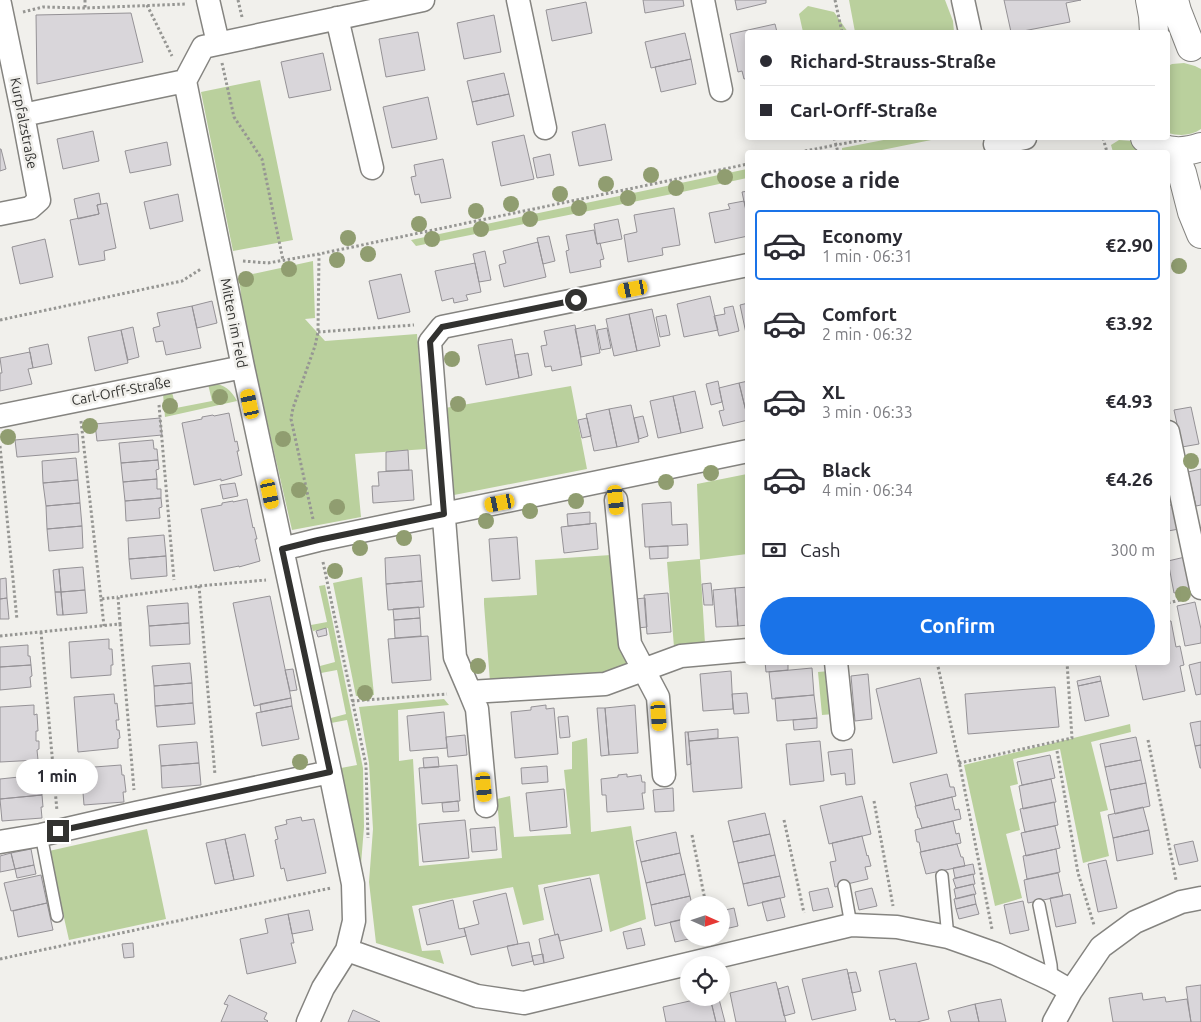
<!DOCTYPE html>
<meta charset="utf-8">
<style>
body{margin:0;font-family:Ubuntu,sans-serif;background:#f7f7f7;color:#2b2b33;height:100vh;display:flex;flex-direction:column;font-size:19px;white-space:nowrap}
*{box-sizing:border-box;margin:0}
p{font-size:16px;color:#7c7c81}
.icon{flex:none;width:28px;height:28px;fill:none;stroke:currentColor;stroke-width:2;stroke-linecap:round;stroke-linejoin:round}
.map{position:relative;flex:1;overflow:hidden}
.side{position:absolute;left:745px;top:150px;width:425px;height:515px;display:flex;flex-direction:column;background:#fff;border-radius:5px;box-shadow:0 2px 12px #0003}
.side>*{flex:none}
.top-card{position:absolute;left:745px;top:30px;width:425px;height:110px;border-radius:5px;box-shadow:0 2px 12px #0003;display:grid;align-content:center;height:110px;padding:0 15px;background:#fff}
.needle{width:32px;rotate:93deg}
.tools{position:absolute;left:680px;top:896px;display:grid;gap:10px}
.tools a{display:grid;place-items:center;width:50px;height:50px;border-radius:50%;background:#fff;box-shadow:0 2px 12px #0003;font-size:25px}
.end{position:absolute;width:22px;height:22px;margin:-11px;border:6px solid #323230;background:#fff;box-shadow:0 0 0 2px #fff}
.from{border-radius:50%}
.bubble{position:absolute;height:35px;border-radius:18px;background:#fff;box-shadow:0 2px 12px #0003;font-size:16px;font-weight:700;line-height:35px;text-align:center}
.car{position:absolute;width:15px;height:30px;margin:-15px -8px;border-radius:6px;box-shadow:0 0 4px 1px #0007;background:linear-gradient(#f5c518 24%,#345 0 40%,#f5c518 0 76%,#345 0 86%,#f5c518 0)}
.top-card b{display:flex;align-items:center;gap:18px;height:48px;font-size:19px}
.top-card b+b{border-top:1px solid #e1e1e2}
.top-card i{width:12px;height:12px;background:#2b2b33}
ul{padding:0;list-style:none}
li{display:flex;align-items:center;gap:15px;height:70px;margin:0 10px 8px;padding:0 5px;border:2px solid transparent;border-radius:5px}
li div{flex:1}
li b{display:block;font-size:19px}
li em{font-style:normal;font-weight:700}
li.current{border-color:#1a73e8}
li>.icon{width:45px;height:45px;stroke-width:1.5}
h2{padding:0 15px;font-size:22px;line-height:60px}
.pay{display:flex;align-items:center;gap:12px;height:55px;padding:0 15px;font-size:19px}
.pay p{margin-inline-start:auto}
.primary-button{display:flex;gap:10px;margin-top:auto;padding:10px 15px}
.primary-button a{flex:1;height:58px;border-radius:30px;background:#1a73e8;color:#fff;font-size:20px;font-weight:700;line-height:58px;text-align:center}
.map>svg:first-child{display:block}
.green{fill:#bad09d}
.building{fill:#d9d6da;stroke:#959296}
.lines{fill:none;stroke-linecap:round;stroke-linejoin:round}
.lane-casing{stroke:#858480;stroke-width:14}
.street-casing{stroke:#858480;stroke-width:25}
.secondary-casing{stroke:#858480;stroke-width:30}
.path{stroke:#969693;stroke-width:3;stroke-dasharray:2.5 2.5;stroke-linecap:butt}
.lane{stroke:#fff;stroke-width:11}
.street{stroke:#fff;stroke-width:22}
.secondary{stroke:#fff;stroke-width:28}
.tree{fill:#909d70}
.route{stroke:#323230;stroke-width:6}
.labels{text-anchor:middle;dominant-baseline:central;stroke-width:5;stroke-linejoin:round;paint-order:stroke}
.street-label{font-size:14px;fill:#323230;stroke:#f1f0ec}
</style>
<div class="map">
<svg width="1201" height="1022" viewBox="0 0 1201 1022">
<rect width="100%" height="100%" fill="#f1f0ec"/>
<path class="green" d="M849,0H945L953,21L954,32H855Z
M808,6L834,12L848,32H803L799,14Z
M1184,63L1195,66L1201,69V129C1191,136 1179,136 1168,133V66L1172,64Z
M260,80L293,240L233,251L201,92Z
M894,138H941L877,151L876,152H842V148Z
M1119,140L1132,141L1147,152H1113L1111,145Z
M747,169V178L682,192L416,246L411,240Z
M313,261L315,318L305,319L325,341L417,334L426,449L355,454L361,517L292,530L244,321L239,277Z
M208,384C222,382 231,389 237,401L165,417L163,394L172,392L176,408L212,401Z
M571,386L587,469L454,495L445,408Z
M747,474V554L700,560L705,644L674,647L667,562L700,559L697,484Z
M611,555L629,666L602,676L490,682L484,604V598L537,595L535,560Z
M362,577L374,695L356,696L333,583Z
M325,585L363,768L364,827L361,864L341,768L357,765L347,720L331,723V718L346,714L337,670L321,673L320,666L335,662L328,628L313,631L311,625L327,622L319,586Z
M830,671L834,714L822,715L818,672Z
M444,699L449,705L398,710L399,761L413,759L419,866L502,858L497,799L510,796L514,837L571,834L564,770L572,769V742L587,738L591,832L631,826L646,919L610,932L599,874L538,885L544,920L523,925L513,887L412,906L422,951L440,950L444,964L376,943L369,882L373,829L369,763L359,707Z
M1130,724L1131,732L1091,742L1108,810L1100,812L1109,856L1083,863L1060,749L1013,759L1018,784L1010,786L1020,830L1006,834L1022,898L995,906L964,765Z
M147,829L166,919L69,940L49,851Z"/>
<path class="building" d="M643,0H683L684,6L645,13Z
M735,0H766V3L737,10Z
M1004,0H1081L1066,3L1070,22L1018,32H1011Z
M586,2L592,33L552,41L546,10Z
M131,13L143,62L37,84L36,15Z
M494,15L501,52L464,59L457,23Z
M775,24L777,32H748V78L744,79L742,71L738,72L730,34Z
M418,32L425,70L386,77L379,39Z
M685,33L691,59L651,68L645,42Z
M323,53L331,90L289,98L281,62Z
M691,59L696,84L661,92L655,67Z
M504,73L509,94L472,102L467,81Z
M509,94L514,116L477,125L472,102Z
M428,97L437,139L392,148L383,107Z
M605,124L612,160L579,166L572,132Z
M93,131L99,161L63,169L57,139Z
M524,135L534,179L501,186L492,142Z
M167,142L171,165L130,173L125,151Z
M0,149H1L6,169L0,171Z
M550,154L554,175L537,178L533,158Z
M443,159L451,198L421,203L419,194L415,195L411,177L416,176L414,165Z
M748,191V216H747L742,192Z
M99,193L101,204L97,205L99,214L78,219L74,199Z
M178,194L183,221L150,229L144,202Z
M744,201L748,218V236L715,243L709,213L730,209L728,204Z
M107,203L116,248L104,251L105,260L79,265L70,220L99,214L97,205Z
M674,208L680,245L662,248L663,255L628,262L624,235L637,232L634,215Z
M618,219L622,239L597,244L594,224Z
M594,230L597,244L600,243L604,259L600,260L601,267L570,273L566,251L569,250L566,235Z
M549,236L555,261L543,264L537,238Z
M45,239L53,277L20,284L12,247Z
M538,242L546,277L504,287L499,265L506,263L503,251Z
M485,251L491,280L479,282L473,254Z
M475,263L481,292L466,295L468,300L454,303L453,298L442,301L435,271Z
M401,274L410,312L378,319L369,281Z
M710,296L718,330L684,337L677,304Z
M212,301L217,323L197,328L192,306Z
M748,303V337L747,338L740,305Z
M192,306L201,348L166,355L163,341L156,342L153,328L160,326L157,313Z
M733,306L739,331L719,336L714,316L725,314L724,308Z
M652,309L660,346L637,351L629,314Z
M629,314L637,351L614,356L606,319Z
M666,315L670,335L660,337L656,317Z
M575,325L582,365L552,371L551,366L545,367L541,346L547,345L544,331Z
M595,325L600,353L581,357L575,329Z
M133,327L139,357L128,360L121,330Z
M607,328L611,348L601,350L597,330Z
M121,330L128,363L95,371L88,337Z
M512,339L519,378L486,385L478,345Z
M48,344L52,364L33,368L29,348Z
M30,352L33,368L28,369L32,384L0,391V373H2L0,358Z
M528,353L532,375L519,378L515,355Z
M718,381L722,402L711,405L706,384Z
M748,381V419L739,383Z
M739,383L748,420L723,426L719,411L724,410L719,388Z
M695,391L703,428L681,433L673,396Z
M673,396L681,433L658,438L650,401Z
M631,405L639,442L617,447L609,409Z
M1191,407L1199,444L1182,447L1174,410Z
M609,409L617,447L594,451L586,414Z
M229,413L235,442L237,441L239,451H237L242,475L221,481V479L194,485L182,423L202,419V417L213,415L214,416Z
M643,416L648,436L639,439L634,418Z
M160,418L162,435L97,441L95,424Z
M587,418L591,436L582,438L578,420Z
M78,434L79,452L17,457L15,440Z
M153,440L154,449H157L158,460L121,463L119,443Z
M408,450L409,470L386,471V452Z
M76,458L78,480L43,483L42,461Z
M158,460L159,469L156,470L157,479L123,482L121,463Z
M1201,469V505L1196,506L1188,472Z
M412,470L414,500L373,503L372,486H379L378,472Z
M157,479V489H161V498L125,501L123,482Z
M78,480L80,503L46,506L43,483Z
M235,483L238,496L223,499L220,485Z
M161,498L162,507L159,508L160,518L126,521L125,501Z
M247,499L253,528L254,527L257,539H255L260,561L239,567V566L214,571L201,509L222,505V503L233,501V502Z
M671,502L672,525L687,524L688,545L645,547L642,504Z
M80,503L82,526L47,529L46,506Z
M1173,504L1179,529L1168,531V506Z
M590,512V524L568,526L567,514Z
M596,523L598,549L564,553L561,527Z
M82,526L83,548L49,551L47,529Z
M164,535L166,556L129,559L128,538Z
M517,537L520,579L492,581L489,539Z
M668,546V558L650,559L649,547Z
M420,555L422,581L386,584L385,558Z
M166,556L167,576L131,579L129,559Z
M1185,557L1192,589L1174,593L1168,561Z
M83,567L85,590L61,592L59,569Z
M59,569L61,592H55L53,570Z
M6,578L7,598L0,599V579Z
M422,581L424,607L388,610L386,584Z
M711,583L713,605H704L702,584Z
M748,587V625L738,626L735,588Z
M735,588L738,626L716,627L713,590Z
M85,590L87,613L63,615L61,592Z
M55,592H61L63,615H57Z
M668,593L671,632L647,634L644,595Z
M270,596L291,698L254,706L233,603Z
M7,598L9,619H0V599Z
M645,598L647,627L637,628L635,599Z
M1195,602L1201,629V643L1185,646L1177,606Z
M188,603L189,623L149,626L147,606Z
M419,607L420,618L394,620L393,609Z
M420,618L421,636L395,638L394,620Z
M1168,621H1171L1176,647L1180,646L1184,665L1180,666L1185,691L1143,700L1135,662H1168Z
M189,623L190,644L150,646L149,626Z
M326,628L327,635L318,637L316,631Z
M428,636L431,680L392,683L388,639Z
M109,639V649H112L113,665H111V675L71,678L69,642Z
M28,645V656H30L31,665L0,667V647Z
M765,662H788V670L766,672Z
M1201,662V694L1196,695L1189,665Z
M190,663L192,683L154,686L152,666Z
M31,665L32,676L30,677L31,687L0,690V667Z
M812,668L814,695L772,699L769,672Z
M293,669L297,690L290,691L285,670Z
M731,671L733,709L703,711L700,674Z
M868,674L872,719L855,721L851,676Z
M1100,676L1101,681L1078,686L1077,681Z
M920,678L937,753L893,763L876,689Z
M1101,681L1109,716L1085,721L1078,686Z
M192,683L193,703L155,706L154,686Z
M1055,687L1059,727L968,734L965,694Z
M747,693L749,713L734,714L732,694Z
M114,694L115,704L117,703L119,720H116L117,730H119L120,738L118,739V748L78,752L74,697Z
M814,695L817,718L777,721L775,698Z
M291,698L292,706L261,712L260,704Z
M193,703L195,724L157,727L155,706Z
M34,705V715L37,714L38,731H36V741H39V749L37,750L38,760L0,762V707Z
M546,705V709L554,708L558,754L515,758L511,712L531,710V707Z
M635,705L638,753L609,755L605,708Z
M292,706L299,739L262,746L256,713Z
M597,708H605L609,755L601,756Z
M444,712L447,748L410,751L407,716Z
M568,716L570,737L560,738L558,717Z
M817,718V728L794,730L793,720Z
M1201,721V745L1195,746L1190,723Z
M718,729V738L689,741L688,732Z
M685,732H688L691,764L687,765Z
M465,735L467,755L448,757L446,737Z
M738,737L742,788L693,792L689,741Z
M1136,737L1141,760L1105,767L1100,744Z
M820,741L824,781L790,785L786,744Z
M197,742L199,763L161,766L159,745Z
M1201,745V768H1200L1195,746Z
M852,749L855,784L846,785L845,773L831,775L828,752Z
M1050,755L1055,778L1022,785L1017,762Z
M438,757L439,767L424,768L423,758Z
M1141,760L1146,783L1110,790L1105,767Z
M199,763L201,785L162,788L161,766Z
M121,765L122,775H124L126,792H123L124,802L84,805L81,768Z
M457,765L460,801L422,804L419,768Z
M547,766L548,782L522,784L521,768Z
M627,774V777L641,775L642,782H645V793H642L644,809L607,812L606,795H602L601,779L618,777V775Z
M947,774L950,787H954L956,796L916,806L910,783Z
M38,775L39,786H42V795L0,799V779Z
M1051,779L1056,802L1023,809L1019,786Z
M1146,783L1150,806L1115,814L1110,790Z
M673,788L674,811L655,812L653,790Z
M564,789L567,827L530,831L526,793Z
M42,795L43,807H41L42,818L2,821L0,799Z
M862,796L871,834L829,844L820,806Z
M952,797L955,810L959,809L961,819L922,828L919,818H918L915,806Z
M458,801L459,811L443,812L442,803Z
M1054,802L1058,825L1025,832L1020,809Z
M1143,807L1149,830L1113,838L1108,815Z
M765,813L770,834L733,842L728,821Z
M301,817L302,821L314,819L326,873L287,881L284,868L281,869L275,840L278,839L275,827L287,824L286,820Z
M465,820L469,858L423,862L419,824Z
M953,821L956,834L959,833L961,843L921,852L919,842H917L915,830Z
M1055,826L1060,848L1026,856L1021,833Z
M495,827L497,850L472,852L470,829Z
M1149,830L1153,854L1117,861L1113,838Z
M676,832L680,853L641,862L636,841Z
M245,834L254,876L234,880L225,839Z
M770,834L775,855L738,863L733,842Z
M862,836L867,856L868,855L871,866L865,867L868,879L835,887L830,862L836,861L832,843Z
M225,839L234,880L215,884L206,843Z
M1193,841L1198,861L1179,865L1174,845Z
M957,844L961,857H963L965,866L926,874L920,852Z
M31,849L34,865L15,869L11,853Z
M1056,849L1060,872L1027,879L1023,856Z
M11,853L15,869L0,872V856Z
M680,853L685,874L646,883L641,862Z
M775,855L780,876L743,884L738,863Z
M1106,860L1117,908L1098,912L1088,864Z
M973,864L975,874L955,878L953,868Z
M34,865L36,874L17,878L15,869Z
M1058,873L1063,896L1028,903L1024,880Z
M685,874L690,896L651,905L646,883Z
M973,874L975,884L956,888L953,879Z
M41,875L47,903L11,911L4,883Z
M780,876L785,897L748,906L743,884Z
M590,878L602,931L560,941L558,934L555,935L544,888Z
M973,884L976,894L956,899L954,889Z
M828,888L833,907L813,911L809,892Z
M872,888L877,906L859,910L855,892Z
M506,893L518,944L471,955L464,928L479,924L473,901Z
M974,894L976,904L956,909L954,899Z
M1070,894L1076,923L1056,927L1050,898Z
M690,896L692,905H689V918L655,926L651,905Z
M780,898L785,917L767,921L762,902Z
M453,900L459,929L464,928L466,936L427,945L419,909Z
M1023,901L1029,930L1010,934L1004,905Z
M47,903L53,930L18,937L13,911Z
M976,904L979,914L959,919L956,909Z
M734,908L738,926L721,930V911Z
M309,910L313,930L292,934L288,914Z
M288,914L294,943H291L296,963L247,974L240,939L268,933L265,919Z
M688,918L689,938H693L675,942L670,922Z
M641,928L645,945L627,949L623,932Z
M558,934L564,958L544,963L539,939Z
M529,942L533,961L512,966L507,946Z
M133,943L134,957L124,958L122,944Z
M543,954L544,963L534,965L532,956Z
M916,963L929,1019L917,1022H896L895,1019L890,1020L879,971Z
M847,969L856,1010L812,1020L802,979Z
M856,972L861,991L852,993L848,973Z
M776,982L786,1022H736L730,993Z
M1201,985V1022H1191L1186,987Z
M788,986L795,1013L784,1016L778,989Z
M1142,993L1143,1000L1165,997L1166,1002L1187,999L1191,1022H1113L1109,998Z
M229,995L267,1013L264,1019L268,1021L267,1022H221L228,1005L224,1004Z
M703,998H710L716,1022H666L663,1007Z
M719,999L725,1022H716L711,1001Z
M1001,999L1006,1022H979L975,1004Z
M975,1004L979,1022H951L948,1011Z
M353,1010L380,1022H348Z"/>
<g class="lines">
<defs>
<path id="lane" d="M41,835L57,916
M942,876L948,937
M844,886L851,925
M1039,905L1051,965L1052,980"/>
<path id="street" d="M208,0L218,43
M518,0L545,128
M703,0L721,90
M963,0L970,32
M0,4L23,115L39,200L30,208L0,214
M337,18L372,168
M23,115L185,81
M995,144L1025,138
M748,265L442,327L430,342L455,657L470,692L605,684L681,656L748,650
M0,416L243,367
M1168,432L1201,588
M616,500L630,644L658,697L664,775
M282,549L318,540L748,451
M836,662L843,729
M470,692L477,709L486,806
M0,842L41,835L136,813L330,772
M347,950L477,996L524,1003L851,925L897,927L948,937L996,954L1052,980L1071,991
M308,1022L323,988L347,950L354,921L353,884L330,772L243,367L185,81L203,47L423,0
M1054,1022L1071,991L1101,947L1135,922L1181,902L1201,898"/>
<path id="secondary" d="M1150,0L1153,16L1154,32
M1174,0L1177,11L1191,47
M1145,138C1161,153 1181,154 1201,147
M1173,151L1182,173L1192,212L1201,234"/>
</defs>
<use href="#lane" class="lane-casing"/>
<use href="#street" class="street-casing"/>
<use href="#secondary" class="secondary-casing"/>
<path class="path" d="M85,0V8
M238,0L242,17
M835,0L842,32
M147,5L172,56
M23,12L43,7L85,8L186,4
M222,63L234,117L262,159L283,260
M834,138L838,152
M1103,138L1107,152
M800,152L872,138
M243,261L268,263L319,254L748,164
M0,320L182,281L201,269
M318,332L414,325
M159,405L174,580
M81,421L101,599L118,597
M0,446L17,620
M313,519L291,419L293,408L315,346L318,332L319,254
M323,562L366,765L368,838
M199,586L215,775
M101,599L104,626
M1168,603L1184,599
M120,624L134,790
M41,632L57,811
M0,636L120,624L118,597L199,586L266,580
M937,662L961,771L992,929
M352,701L447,694
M1148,740L1176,880
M1057,751L1078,873L1094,925
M959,763L1072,738L1067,662
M874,801L893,906
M784,820L804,913
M692,835L706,905
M0,959L331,888"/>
<use href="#lane" class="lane"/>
<use href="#street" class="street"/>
<use href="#secondary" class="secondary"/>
</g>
<g class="tree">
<circle cx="651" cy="175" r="8"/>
<circle cx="725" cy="177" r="8"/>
<circle cx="606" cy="184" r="8"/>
<circle cx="676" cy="188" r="8"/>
<circle cx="560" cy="194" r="8"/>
<circle cx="628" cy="198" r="8"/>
<circle cx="511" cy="204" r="8"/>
<circle cx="579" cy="208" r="8"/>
<circle cx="476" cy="211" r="8"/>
<circle cx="530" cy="219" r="8"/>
<circle cx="419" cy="224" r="8"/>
<circle cx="481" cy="229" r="8"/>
<circle cx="348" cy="238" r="8"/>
<circle cx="432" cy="239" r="8"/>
<circle cx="368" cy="254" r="8"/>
<circle cx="337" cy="260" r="8"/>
<circle cx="1179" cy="266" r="8"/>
<circle cx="289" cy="269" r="8"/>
<circle cx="246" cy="279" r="8"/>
<circle cx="452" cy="359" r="8"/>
<circle cx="220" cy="397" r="8"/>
<circle cx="458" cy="404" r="8"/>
<circle cx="170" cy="406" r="8"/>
<circle cx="90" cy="426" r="8"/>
<circle cx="8" cy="437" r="8"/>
<circle cx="283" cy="439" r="8"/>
<circle cx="1191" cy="461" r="8"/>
<circle cx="711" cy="473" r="8"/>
<circle cx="666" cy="482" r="8"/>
<circle cx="299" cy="490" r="8"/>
<circle cx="576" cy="501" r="8"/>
<circle cx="337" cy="507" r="8"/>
<circle cx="530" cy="511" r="8"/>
<circle cx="486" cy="521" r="8"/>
<circle cx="404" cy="538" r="8"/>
<circle cx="360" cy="548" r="8"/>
<circle cx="335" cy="571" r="8"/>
<circle cx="1183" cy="594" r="8"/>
<circle cx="478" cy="666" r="8"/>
<circle cx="365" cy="693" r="8"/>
<circle cx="300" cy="762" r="8"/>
</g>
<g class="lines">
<path class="route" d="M58,831L330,772L282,549L318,540L444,514L430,342L442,327L576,300"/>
</g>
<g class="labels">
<g class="street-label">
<text transform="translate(24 123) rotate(79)">Kurpfalzstraße</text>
<text transform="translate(234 323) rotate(79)">Mitten im Feld</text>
<text transform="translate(121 391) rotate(-11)">Carl-Orff-Straße</text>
</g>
</g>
</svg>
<div class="tools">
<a><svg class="needle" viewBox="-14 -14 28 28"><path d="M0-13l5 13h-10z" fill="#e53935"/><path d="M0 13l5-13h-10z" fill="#7c7c81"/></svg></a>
<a><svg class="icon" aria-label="locate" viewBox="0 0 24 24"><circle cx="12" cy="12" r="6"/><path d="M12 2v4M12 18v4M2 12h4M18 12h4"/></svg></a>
</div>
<i class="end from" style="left:576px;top:300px"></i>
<i class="end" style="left:58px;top:831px"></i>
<div class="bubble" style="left:16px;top:759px;width:82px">1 min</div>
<i class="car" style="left:633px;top:289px;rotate:259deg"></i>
<i class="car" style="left:250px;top:404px;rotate:348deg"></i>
<i class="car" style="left:270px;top:494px;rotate:168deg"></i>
<i class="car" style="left:616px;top:500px;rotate:174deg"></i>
<i class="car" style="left:500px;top:503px;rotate:259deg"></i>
<i class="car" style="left:659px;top:716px;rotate:176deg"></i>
<i class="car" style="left:484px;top:787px;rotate:175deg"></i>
<div class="top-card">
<b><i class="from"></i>Richard-Strauss-Straße</b>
<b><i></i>Carl-Orff-Straße</b>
</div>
<section class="side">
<h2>Choose a ride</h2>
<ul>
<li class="current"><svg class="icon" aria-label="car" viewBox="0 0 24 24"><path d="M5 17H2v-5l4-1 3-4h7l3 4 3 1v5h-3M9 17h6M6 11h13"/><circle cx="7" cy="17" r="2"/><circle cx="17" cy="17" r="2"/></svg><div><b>Economy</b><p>1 min · 06:31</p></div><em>€2.90</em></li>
<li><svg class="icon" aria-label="car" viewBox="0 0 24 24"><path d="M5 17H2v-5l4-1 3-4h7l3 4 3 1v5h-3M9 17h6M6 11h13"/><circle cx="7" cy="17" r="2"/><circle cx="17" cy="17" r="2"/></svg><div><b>Comfort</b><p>2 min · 06:32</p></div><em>€3.92</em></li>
<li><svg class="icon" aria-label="car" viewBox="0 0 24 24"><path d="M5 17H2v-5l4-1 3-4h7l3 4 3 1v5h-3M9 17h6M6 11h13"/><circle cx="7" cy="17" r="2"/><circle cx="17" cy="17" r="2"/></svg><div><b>XL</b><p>3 min · 06:33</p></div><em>€4.93</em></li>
<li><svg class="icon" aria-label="car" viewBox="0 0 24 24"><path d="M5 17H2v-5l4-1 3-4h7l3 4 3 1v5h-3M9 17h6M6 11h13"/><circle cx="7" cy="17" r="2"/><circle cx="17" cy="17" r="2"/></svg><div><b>Black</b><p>4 min · 06:34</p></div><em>€4.26</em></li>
</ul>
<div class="pay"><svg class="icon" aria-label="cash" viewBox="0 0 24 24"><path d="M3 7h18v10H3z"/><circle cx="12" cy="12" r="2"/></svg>Cash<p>300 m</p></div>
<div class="primary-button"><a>Confirm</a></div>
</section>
</div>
